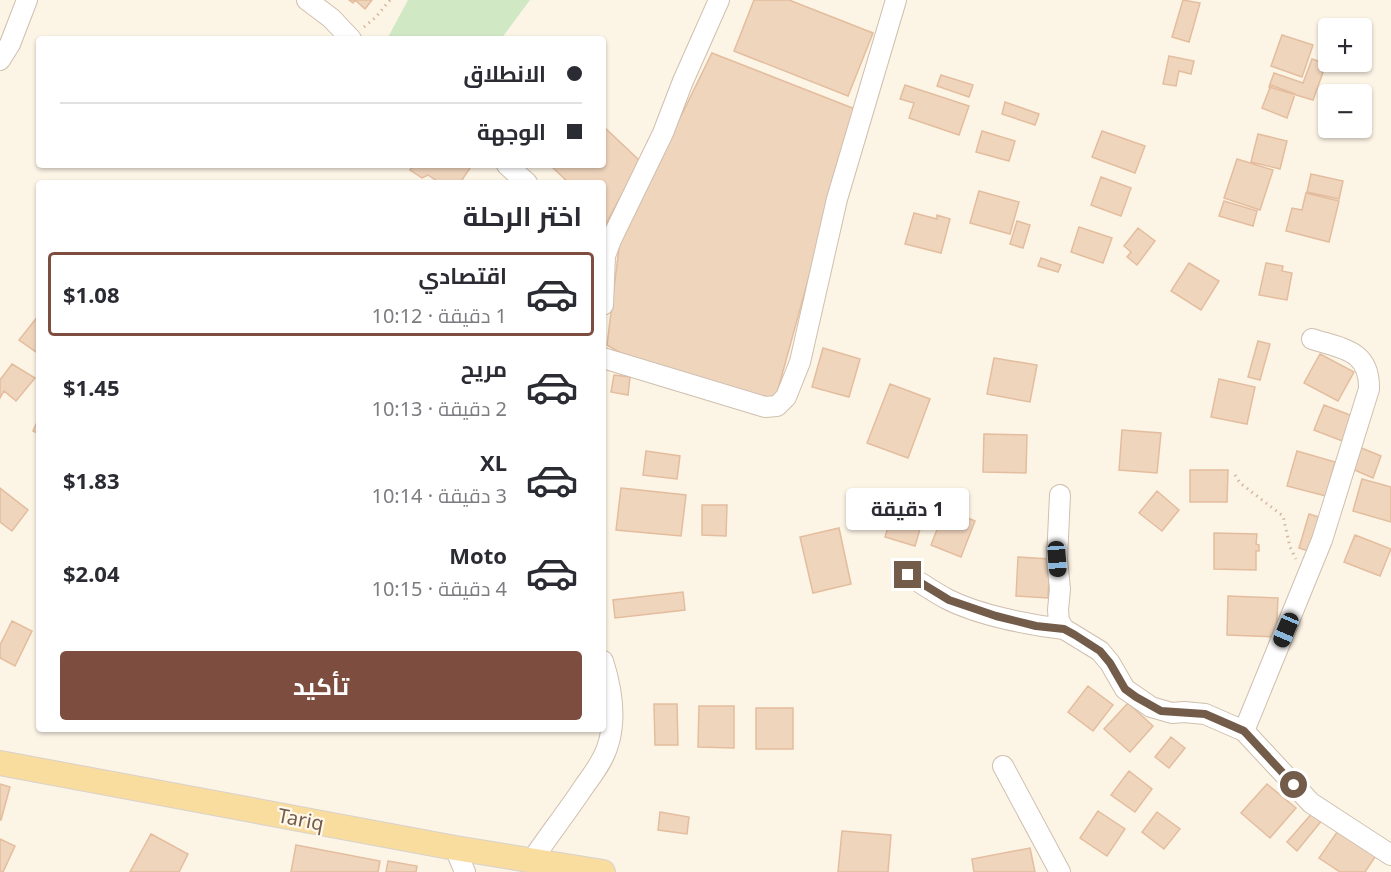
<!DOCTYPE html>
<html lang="ar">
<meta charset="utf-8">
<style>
body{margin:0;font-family:"Noto Sans",Cairo,sans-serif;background:#f7f7f7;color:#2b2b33;direction:rtl;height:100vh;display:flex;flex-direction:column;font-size:22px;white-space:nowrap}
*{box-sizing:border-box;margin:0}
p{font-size:20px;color:#7c7c81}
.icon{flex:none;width:33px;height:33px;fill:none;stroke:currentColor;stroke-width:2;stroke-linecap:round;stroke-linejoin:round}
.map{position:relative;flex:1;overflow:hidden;direction:ltr}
.panel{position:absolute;left:36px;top:180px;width:570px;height:552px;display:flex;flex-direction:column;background:#fff;border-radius:6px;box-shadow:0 2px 4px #0004;direction:rtl}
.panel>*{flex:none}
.top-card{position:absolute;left:36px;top:36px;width:570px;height:132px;border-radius:6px;box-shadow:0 2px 4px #0004;direction:rtl;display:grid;align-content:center;height:132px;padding:0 24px;background:#fff}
.controls{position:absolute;left:1318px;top:18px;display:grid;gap:12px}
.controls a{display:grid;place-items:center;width:54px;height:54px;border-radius:6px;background:#fff;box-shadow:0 2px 4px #0004;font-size:30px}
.end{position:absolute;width:27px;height:27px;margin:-14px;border:8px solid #745c4b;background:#fff;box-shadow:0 0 0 3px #fff}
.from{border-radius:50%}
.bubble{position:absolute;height:42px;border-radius:6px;background:#fff;box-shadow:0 2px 4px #0004;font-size:20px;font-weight:700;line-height:42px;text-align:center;direction:rtl}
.car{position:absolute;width:18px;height:36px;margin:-18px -9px;border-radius:8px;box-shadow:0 0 4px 2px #0007;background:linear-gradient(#222 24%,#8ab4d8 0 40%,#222 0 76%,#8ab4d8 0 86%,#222 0)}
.top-card b{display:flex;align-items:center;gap:21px;height:57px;font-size:22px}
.top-card b+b{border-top:2px solid #e1e1e2}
.top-card i{width:15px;height:15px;background:#2b2b33}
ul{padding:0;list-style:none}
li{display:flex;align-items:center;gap:18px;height:84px;margin:0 12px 9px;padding:0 12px;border:3px solid transparent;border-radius:6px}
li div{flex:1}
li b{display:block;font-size:22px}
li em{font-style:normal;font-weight:700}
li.selected{border-color:#7d4e3f}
li>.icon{width:54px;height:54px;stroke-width:1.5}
h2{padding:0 24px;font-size:27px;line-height:72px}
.action{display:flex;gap:12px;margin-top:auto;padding:12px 24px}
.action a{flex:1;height:69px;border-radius:6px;background:#7d4e3f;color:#fff;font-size:24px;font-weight:700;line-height:69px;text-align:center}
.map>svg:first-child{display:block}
.green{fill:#d0e9c4}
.building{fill:#f0d5bd;stroke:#e3bd9e;stroke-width:1.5}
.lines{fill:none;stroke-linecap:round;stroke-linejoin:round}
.minor-casing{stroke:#cfbfaf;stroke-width:22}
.major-casing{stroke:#d8d1cd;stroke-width:26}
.path{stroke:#d5b8a0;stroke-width:3;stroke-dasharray:1.5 4.5;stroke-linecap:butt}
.minor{stroke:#fff;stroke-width:20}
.major{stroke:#f9dd9f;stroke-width:24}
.route{stroke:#745c4b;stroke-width:8}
.labels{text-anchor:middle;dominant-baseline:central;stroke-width:4.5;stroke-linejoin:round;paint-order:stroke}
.street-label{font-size:20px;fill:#745c4b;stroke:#fff8eb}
</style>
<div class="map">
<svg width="1391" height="872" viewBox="0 0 1391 872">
<rect width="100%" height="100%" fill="#fcf4e5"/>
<path class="green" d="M408,0H530L501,39H387Z"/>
<path class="building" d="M349,0H372L365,9L355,0L353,3Z
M754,0H789L873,33L848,96L734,51Z
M1183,0L1200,3L1189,42L1172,37Z
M1282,35L1313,45L1302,77L1271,66Z
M712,53L855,109L774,404L624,355L607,345L620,240Z
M1169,56L1194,61L1191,74L1179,71L1176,86L1163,84Z
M1312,59L1326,64L1313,100L1269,87L1274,73L1303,83Z
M941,75L973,85L969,97L937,86Z
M905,85L969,106L959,135L909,118L914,103L900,99Z
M1271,85L1295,94L1287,118L1262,108Z
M1005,102L1039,114L1035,125L1002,114Z
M603,126L640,161L603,229V183H569L550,165H603Z
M982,131L1015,141L1009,161L976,152Z
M1102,131L1145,146L1135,173L1092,157Z
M1258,134L1287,141L1280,169L1251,162Z
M1237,159L1273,170L1260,210L1224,198Z
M413,165H472L460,183H440L428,175L422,178L410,170Z
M1311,174L1343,181L1339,199L1307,192Z
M1101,177L1131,188L1121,216L1091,205Z
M979,191L1019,202L1010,234L970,223Z
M1306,193L1339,201L1329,242L1286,231L1292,208L1302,210Z
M1224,201L1257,211L1253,226L1219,216Z
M914,213L937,219V215L950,219L941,253L905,244Z
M1017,221L1030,225L1023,248L1010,244Z
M1079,227L1112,238L1103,263L1071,252Z
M1138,228L1155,241L1137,265L1127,257L1131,252L1124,246Z
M1041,258L1061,265L1058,272L1038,266Z
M1189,263L1219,281L1201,310L1171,291Z
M1266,263L1283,266L1282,271L1292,273L1287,300L1259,295Z
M39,315V354L19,340Z
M1258,341L1270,344L1260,380L1248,377Z
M823,348L860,359L849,397L812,387Z
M1320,354L1354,372L1338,401L1304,383Z
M994,358L1037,365L1030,402L987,394Z
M12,364L35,378L16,401L4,391L0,398V380Z
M614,375L630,377L628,395L611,392Z
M1219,379L1255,387L1247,424L1211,417Z
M890,384L930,399L908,458L867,443Z
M1324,405L1355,417L1345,442L1314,430Z
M39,418V434L33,431Z
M1122,430L1161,433L1157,473L1119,470Z
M984,434L1027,435L1026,473L983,472Z
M1359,447L1381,456L1373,478L1350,468Z
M646,451L680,456L677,479L643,475Z
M1297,451L1335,462L1326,496L1287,486Z
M1190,470H1228L1227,502H1190Z
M1362,479L1391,487V522L1353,511Z
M0,488L28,510L12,531L0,522Z
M621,488L686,495L681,536L616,530Z
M1157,491L1179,510L1162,531L1139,513Z
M896,500L926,509L915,546L885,537Z
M702,505H727L726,536L702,535Z
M945,509L975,521L961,557L931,545Z
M1309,514L1322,518L1312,552L1299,548Z
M839,528L851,584L813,593L800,537Z
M1214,533L1257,534L1256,544L1259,545V551H1256V570L1214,569Z
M1355,535L1391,549L1380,576L1344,562Z
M1018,557L1050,559L1048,598L1016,596Z
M683,592L685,610L615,618L613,600Z
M1228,596L1278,598L1276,637L1227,635Z
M12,621L32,631L15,666L0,658V645Z
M1088,686L1113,705L1093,731L1068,712Z
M1128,703L1153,726L1130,752L1104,729Z
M654,704H677L678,745H655Z
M699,706H734V748L698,747Z
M756,708H793V749H756Z
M1171,737L1185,748L1169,768L1155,757Z
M1129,771L1152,789L1135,812L1111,795Z
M0,784L10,787L1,820H0Z
M1267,784L1296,808L1270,838L1241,813Z
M1098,811L1125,829L1107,856L1080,838Z
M1314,811L1323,819L1297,851L1287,842Z
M660,812L689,817L687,834L658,830Z
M1157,812L1180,829L1164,849L1142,832Z
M1340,828L1377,854L1365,872H1340L1319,858Z
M842,831L891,835L888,872H838Z
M151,834L188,854L179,872H130Z
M0,839L15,846L3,872H0Z
M296,845L380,861L378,872H291Z
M1030,848L1035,872H974L972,859Z
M388,861L417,866L416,872H386Z"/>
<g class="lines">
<defs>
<path id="minor" d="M307,0L331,18L351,39
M0,60L10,44L27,0
M507,165L527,183
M603,305L605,256L611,240L663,133L683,81L719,0
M1312,339C1343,349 1370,350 1369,389L1322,540L1244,731L1311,803L1391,855
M603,358L765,407L777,406L786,397L800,362L837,199L896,0
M1060,495L1057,559L1060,589L1058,610L1059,621L1064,629L1100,651L1110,663L1125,689L1151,707L1172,713L1184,712L1205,714L1244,731
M908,575C921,583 934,592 947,599C978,615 1029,625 1064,629
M1003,766L1060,872
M455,848L465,872
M532,860C549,835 567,812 583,788C592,775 602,763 607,748C617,720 612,689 603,661"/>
<path id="major" d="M0,763L455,848L603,872"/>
</defs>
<use href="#minor" class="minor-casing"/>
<use href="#major" class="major-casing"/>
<path class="path" d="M364,27L376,17L390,0
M1235,475L1240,483L1283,516L1290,547L1296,559"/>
<use href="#minor" class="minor"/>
<use href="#major" class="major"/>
</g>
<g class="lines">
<path class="route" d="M908,575L949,600L996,616L1036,626L1064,629L1075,635L1100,651L1110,663L1125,689L1136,697L1161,711L1205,714L1244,731L1294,785"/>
</g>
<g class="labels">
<g class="street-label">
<text transform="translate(301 819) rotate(11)">Tariq</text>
</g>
</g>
</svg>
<div class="controls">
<a>+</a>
<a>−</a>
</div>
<i class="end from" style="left:1294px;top:785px"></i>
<i class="end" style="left:908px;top:575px"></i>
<div class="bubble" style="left:846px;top:488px;width:123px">1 دقيقة</div>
<i class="car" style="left:1057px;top:559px;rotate:176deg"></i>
<i class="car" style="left:1286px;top:630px;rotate:203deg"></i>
<div class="top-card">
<b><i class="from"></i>الانطلاق</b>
<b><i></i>الوجهة</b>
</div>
<section class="panel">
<h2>اختر الرحلة</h2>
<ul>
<li class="selected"><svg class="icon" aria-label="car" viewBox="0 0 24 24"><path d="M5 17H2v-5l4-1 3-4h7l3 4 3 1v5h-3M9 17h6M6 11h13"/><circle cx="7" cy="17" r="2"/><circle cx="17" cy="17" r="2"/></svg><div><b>اقتصادي</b><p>1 دقيقة · 10:12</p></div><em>$1.08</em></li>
<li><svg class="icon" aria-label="car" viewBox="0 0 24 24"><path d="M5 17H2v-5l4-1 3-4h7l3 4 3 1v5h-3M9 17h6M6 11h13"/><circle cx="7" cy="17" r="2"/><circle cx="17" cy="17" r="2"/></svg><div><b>مريح</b><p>2 دقيقة · 10:13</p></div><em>$1.45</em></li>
<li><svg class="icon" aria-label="car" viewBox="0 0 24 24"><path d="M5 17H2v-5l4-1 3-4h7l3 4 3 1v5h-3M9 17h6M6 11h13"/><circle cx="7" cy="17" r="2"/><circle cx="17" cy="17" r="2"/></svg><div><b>XL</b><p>3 دقيقة · 10:14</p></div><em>$1.83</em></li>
<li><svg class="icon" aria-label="car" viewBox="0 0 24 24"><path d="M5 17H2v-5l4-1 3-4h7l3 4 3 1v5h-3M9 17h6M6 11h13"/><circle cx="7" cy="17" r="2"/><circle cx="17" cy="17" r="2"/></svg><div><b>Moto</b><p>4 دقيقة · 10:15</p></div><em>$2.04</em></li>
</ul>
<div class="action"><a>تأكيد</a></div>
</section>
</div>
